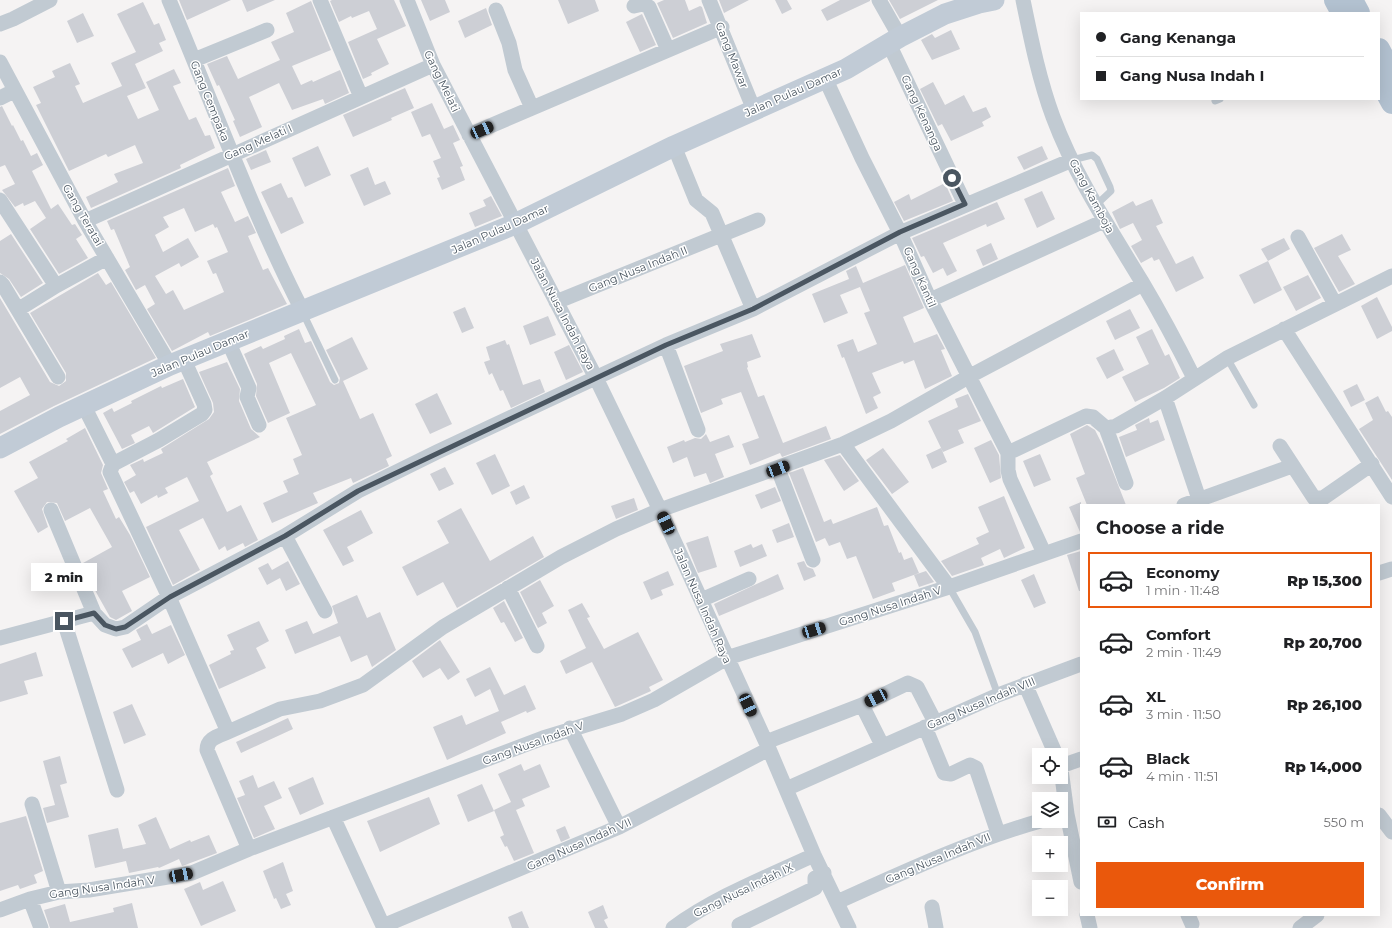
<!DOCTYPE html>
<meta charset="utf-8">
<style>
body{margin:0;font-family:Montserrat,sans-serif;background:#f6f6f6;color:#202124;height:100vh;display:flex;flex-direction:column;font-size:15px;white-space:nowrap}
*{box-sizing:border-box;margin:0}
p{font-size:13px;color:#757577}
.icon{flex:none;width:22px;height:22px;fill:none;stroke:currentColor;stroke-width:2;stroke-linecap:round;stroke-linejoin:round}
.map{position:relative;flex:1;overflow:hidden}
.side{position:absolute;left:1080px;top:504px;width:300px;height:412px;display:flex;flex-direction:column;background:#fff;border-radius:0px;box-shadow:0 4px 16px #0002}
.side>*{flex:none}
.guide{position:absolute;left:1080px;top:12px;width:300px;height:88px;border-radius:0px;box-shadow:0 4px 16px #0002;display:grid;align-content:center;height:88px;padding:0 16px;background:#fff}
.tools{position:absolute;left:1032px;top:748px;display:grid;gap:8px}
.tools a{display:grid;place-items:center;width:36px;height:36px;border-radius:0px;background:#fff;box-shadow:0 4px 16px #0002;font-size:20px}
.end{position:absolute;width:18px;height:18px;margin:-9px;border:5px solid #4a5661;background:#fff;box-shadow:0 0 0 2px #fff}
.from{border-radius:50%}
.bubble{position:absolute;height:28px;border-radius:0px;background:#fff;box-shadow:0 4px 16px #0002;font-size:13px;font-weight:800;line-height:28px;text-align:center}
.car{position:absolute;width:12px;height:24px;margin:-12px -6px;border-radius:5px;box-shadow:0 0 3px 1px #0007;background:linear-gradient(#222 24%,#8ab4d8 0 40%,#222 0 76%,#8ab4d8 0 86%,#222 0)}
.guide b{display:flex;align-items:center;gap:14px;height:38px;font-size:15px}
.guide b+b{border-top:1px solid #e0e0e0}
.guide i{width:10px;height:10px;background:#202124}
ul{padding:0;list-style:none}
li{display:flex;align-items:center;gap:12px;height:56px;margin:0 8px 6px;padding:0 8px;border:2px solid transparent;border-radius:0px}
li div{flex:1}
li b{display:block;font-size:15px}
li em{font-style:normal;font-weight:800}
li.selected{border-color:#ea580c}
li>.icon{width:36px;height:36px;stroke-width:1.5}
h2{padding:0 16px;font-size:18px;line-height:48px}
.pay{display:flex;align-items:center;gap:10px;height:44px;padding:0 16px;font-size:15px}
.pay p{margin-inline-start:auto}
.action{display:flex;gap:8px;margin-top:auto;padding:8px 16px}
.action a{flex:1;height:46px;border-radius:0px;background:#ea580c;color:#fff;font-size:16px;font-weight:800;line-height:46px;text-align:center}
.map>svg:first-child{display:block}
.building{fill:#cdcfd5;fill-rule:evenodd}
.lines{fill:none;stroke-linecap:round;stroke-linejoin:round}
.lane{stroke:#c1cad2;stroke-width:7}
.street{stroke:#c1cad2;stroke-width:15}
.secondary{stroke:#c1cbd6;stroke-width:21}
.primary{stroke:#b3c2d1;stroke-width:22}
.route{stroke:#4a5661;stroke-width:5}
.labels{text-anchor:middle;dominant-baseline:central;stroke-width:3;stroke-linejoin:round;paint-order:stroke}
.street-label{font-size:11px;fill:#4a5661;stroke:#fff}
</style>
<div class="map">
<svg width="1392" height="928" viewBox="0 0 1392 928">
<rect width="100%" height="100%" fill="#f5f3f3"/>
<path class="building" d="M179,0H231L187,20Z
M242,0H275L247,12Z
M332,0H394L406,26L377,39L389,64L371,73L372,75L363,79L348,42L377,29L369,11L352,18L351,16L339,22L330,1Z
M421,0H445L450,12L430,21Z
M558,0H595L599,11L568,24Z
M664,0H685L689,11L700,6L702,7L707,23L673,38L657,3Z
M719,0H749L724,13Z
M775,0H787L792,9L782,14Z
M840,0H870V1L827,21L821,10Z
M889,0H938L900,19Z
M311,1L331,50L292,66L301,85L312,80L313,82L340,70L349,93L325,104L323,99L292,110L279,83L249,97L262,127L240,137L233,121L235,120L219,85L217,86L207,64L227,56L238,79L280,60L271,42L294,32L286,13Z
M143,2L154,25L159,23L166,40L159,43L163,51L135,64L146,88L127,96L138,119L159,110L146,82L174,69L181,83L173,86L189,120L196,117L205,136L210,135L215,148L180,165L181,168L91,208L86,197L118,182L114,174L143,163L135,145L108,157L106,154L69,171L36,105L41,103L33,87L55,77L52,71L70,63L80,84L75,86L83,103L122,86L111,63L136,52L117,14Z
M486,8L492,25L465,38L458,21Z
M83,13L94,36L77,43L67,21Z
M642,14L656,45L640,52L626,22Z
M951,30L960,49L932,60L921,40L932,34L935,38Z
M933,82L945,105L964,95L973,112L986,107L991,117L982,122L984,126L951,141L942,124L938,126L920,89Z
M405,88L414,108L391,118L392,120L353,137L343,115Z
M432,103L444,129L453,125L460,140L453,143L463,166L460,167L465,180L442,190L437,178L440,177L433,161L441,158L430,134L422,137L411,112Z
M2,106L12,126L13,125L21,141L23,140L31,156L37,153L43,165L32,171L51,209L58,204L72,225L75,224L82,235L76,239L88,258L59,274L30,229L46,218L35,201L24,206L23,203L15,207L2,190L15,184L5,165L0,167V107Z
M318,146L331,175L305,187L292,158Z
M1042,146L1048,159L1024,170L1017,157Z
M266,150L271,162L251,170L246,159Z
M368,167L375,185L385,181L391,194L364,206L350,175Z
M228,168L235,186L221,192L235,222L248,216L256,233L248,236L263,270L268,268L287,304L210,336L208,332L172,351L147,309L155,304L145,285L136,290L125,270L130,267L114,229L111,230L107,221ZM184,208L195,232L213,224L215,228L217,227L228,252L207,261L213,274L216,273L224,292L184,310L173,290L166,294L155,276L179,263L181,267L199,257L188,238L163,252L155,235L169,227L163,217Z
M281,183L288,198L292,197L304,223L281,234L261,192Z
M945,183L953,201L904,221L894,202L909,194L911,200Z
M1042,191L1055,219L1037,228L1024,199Z
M491,196L502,216L475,227L469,213L486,206L483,200Z
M1152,199L1163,223L1156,226L1176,264L1193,256L1204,278L1176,292L1159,259L1154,261L1152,257L1141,263L1131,246L1142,240L1133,223L1120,229L1112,212L1133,201L1136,206Z
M997,202L1005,219L987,227L986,224L943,243L957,271L947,276L943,268L933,273L924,256L921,257L912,238Z
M11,234L43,283L21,297L9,279L0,273V241Z
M1342,234L1351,250L1338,256L1355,284L1339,292L1314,248Z
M1284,238L1290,249L1268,261L1261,249Z
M991,243L998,259L983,266L976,250Z
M1268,261L1282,290L1254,304L1239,275Z
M905,265L924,308L903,317L914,343L937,334L945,349L941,350L952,376L925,389L914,360L904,364L903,361L872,373L881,393L873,397L878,408L866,414L844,357L842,358L837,345L853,339L858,352L877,344L864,313L870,311L860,287L840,295L848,313L824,323L812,294L849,279L846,271L856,266L863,283Z
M98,273L106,285L111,282L156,358L54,406L0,434V411L30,395L20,377L0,388V298L50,382L59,386L66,381V373L30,313Z
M1308,275L1321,298L1296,311L1283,287Z
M1377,297L1392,327V331L1377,339L1361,306Z
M465,307L474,328L462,333L453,312Z
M1130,309L1140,328L1115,340L1106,321Z
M548,316L556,335L530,345L523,326Z
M299,329L305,343L311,341L330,382L334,385L339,383L340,378L326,350L352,337L368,369L343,381L360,419L373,413L392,456L386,459L389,466L353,483L351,478L313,493L318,503L272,523L263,503L288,492L283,481L299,474L293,459L302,455L286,418L316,405L291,353L269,363L290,413L268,423L256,396L257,384L244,354L261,346L263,349L285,339L284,336Z
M1152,329L1165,356L1169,354L1180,378L1164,388L1135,402L1122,377L1149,364L1136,337Z
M752,334L761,357L747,362L748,367L747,368L758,397L764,395L783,443L826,426L831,439L782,457L780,453L750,465L742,444L759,438L741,392L721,399L723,404L701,413L684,366L723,351L720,344Z
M505,340L507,345L509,344L523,385L540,379L545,392L511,408L503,390L500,391L492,373L489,375L484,362L490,360L486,347Z
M569,345L583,372L566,380L554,352Z
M1114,349L1124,370L1107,379L1096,358Z
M227,362L240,389L239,401L251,429L260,437L207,462L213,474L210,476L227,512L241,505L258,540L245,547L243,543L227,551L225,546L219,550L203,518L179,530L200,570L173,585L146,527L199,501L187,477L165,488L168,493L158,498L157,495L141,504L134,491L130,493L124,482L136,475L130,465L143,459L144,462L163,453L161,449L209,419L214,412L213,403L199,372Z
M183,379L195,407L153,433L149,426L131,435L135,443L122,449L103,413L112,408L114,412L132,403L131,401L161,386L162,388Z
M1357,384L1365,400L1351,407L1343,391Z
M437,393L452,424L430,434L415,404Z
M968,394L981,421L958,430L964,443L943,452L928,421L958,407L955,399Z
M1378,396L1386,412L1388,411L1392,417V480L1359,429L1373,420L1365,403Z
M1149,418L1150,423L1158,420L1165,440L1126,457L1119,437L1137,430L1135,425Z
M1087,425L1095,430L1102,444L1126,505H1087L1076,478L1085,474L1070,434Z
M85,428L103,465L101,473L108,489L103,491L116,519L119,517L130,535L150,577L122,591L132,611L116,620L110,617L92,585L83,563L112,547L90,508L65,521L57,503L47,502L42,509L48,527L38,533L14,491L38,478L29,462L68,441L66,439Z
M706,434L710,442L729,435L734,447L715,454L724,477L710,483L706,473L694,477L687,457L673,463L667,447L684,440L685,442L695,438L701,439Z
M991,440L999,455L1001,478L990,483L974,448Z
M883,448L909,482L892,494L866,460Z
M941,448L947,462L932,469L926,455Z
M495,454L510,486L492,495L476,463Z
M1040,454L1051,480L1034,487L1023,461Z
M840,455L859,481L844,491L824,460Z
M445,467L454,484L439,491L430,474Z
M803,468L824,522L831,519L833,524L877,507L884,526L888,525L899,553L901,552L904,560L912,557L919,573L892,583L895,591L873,599L856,556L847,559L840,542L829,546L825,538L816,542L789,473Z
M524,485L530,498L516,505L510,492Z
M775,487L781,501L761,509L755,495Z
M1004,496L1025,548L1004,558L1000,549L981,558L984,565L952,576L941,561L979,544L976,538L989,532L978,507Z
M634,498L638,510L616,519L611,506Z
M1081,502V532H1080L1069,507Z
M461,508L490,561L533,536L544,557L457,608L443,582L417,596L402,567L449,543L437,521Z
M361,510L373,533L347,547L354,561L343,566L323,530Z
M789,523L794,537L777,543L772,530Z
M708,536L717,567L698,573L686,543Z
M751,544L753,548L762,544L767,556L740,567L734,551Z
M1081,551V591H1079L1067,555Z
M288,561L300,584L286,591L280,578L267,585L258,568L268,563L272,570Z
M804,561L807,567L813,569L816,576L804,581L797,563Z
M668,571L674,585L661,590L663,595L651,600L643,582Z
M926,571L934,582L919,587L914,575Z
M778,574L784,589L719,616L714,604Z
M1034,574L1046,603L1034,608L1021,580Z
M540,580L554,606L542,613L547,623L538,628L520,592Z
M357,595L367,618L380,612L396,650L372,667L367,655L351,662L340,636L295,654L285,630L307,621L313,634L338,623L332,606Z
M504,601L523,638L515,642L504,622L501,623L493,608Z
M582,603L590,617L587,618L604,649L638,632L663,680L649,687L651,691L615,707L592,662L566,674L560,661L586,648L568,610Z
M259,621L269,641L256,648L266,668L219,689L209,665L231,654L230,651L234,650L227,635Z
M147,624L152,634L171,625L185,655L168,664L163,653L132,668L122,649L141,640L136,630Z
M440,640L460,672L448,680L440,668L423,678L412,661Z
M36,652L43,676L24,681L28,694L0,702V664Z
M490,667L504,695L525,685L536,709L527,713L526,711L501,722L506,733L447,760L433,727L462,715L466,725L499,711L490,689L475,697L466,679Z
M132,704L146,735L124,744L113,712Z
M288,718L293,729L241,753L236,742Z
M60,756L67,783L60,785L69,817L47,823L43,808L55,805L43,761Z
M521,764L524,771L540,764L550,787L522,799L525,806L516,810L534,853L514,861L507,846L505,847L500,837L504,835L494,810L511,802L498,774Z
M253,775L258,788L274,781L282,798L264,806L275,829L254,838L237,798L245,795L239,781Z
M313,777L324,804L300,815L288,788Z
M482,784L494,811L468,822L457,795Z
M429,797L440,824L380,852L367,821Z
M26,816L43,871L34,875L37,883L20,889L18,885L0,891V823Z
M156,817L170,849L190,840L191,842L209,835L217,853L185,865L182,866L179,859L159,868L158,867L129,873L126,861L95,868L88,835L118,828L123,849L146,844L138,825Z
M565,826L570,838L561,842L556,830Z
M283,862L293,891L286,894L291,905L281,909L276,898L274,899L263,871Z
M223,881L236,911L201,926L184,889L200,882L203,890Z
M132,903L138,928H50L44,910L65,904L70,922L114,912L113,908Z
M603,905L608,918L604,920L608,928H595L588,912Z
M522,911L529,928H512L508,917Z"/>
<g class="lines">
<path class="lane" d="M1215,101L1220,99
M1072,160L1092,155L1097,159L1110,187L1111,191L1095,206
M303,313L335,380
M1227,358L1254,405
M949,587L975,632L998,695"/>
<path class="street" d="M169,0C213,104 251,210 302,310
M320,0L361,97
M407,0L433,65L596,378L660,510L769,749L814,855L849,928
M709,0L754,110
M879,0L900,37
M1023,0C1031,39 1039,79 1053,117C1075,176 1110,229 1142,282C1161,314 1178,346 1194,378
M634,6L643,4L649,7L668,50
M496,10L509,43L515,70L532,108
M0,24L13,19L50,0
M889,44L965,204
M194,60L267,30
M0,62L85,221L170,365
M825,78L862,158L900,233L930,300L1008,453V470L1010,479L1044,553
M0,98L14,91
M469,135L722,27
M674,146L696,200L712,213L753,309
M0,200L56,286
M85,221L433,65
M1298,237L1335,304
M0,282L3,285L58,377
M930,300L1104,221
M556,302L758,220
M19,309L56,286L107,258
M1284,329L1392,497
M228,341L249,388L247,397L259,425
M666,345L698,430
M184,360L204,404L205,410L202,414L159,440L113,464L110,472L169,597L228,732C219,736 207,738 207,750L249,849
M1165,398L1201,505
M84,406L113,464
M1106,428L1126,483
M843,444L949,587
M1280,446L1314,498H1323L1372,464
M1008,453L1086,416L1093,417L1106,428L1116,426L1165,398L1227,358L1392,276
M778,469L813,560
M1184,505L1292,466
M51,510L94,613
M285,536L325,611
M1379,573L1392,569
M508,588L537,646
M701,600L749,579
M64,621L117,790
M0,638L94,613L105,625L116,629L125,627L169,597L285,536L358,491L437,452L666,345L753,309L900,233L1072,160
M1025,684L1056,755
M862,705L908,683L917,687L935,722
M925,727L944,773L951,774L970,765L976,768L998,833
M570,728L619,827
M228,732L280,709L320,701L363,685L443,627L561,557L616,529L660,510L843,444L891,421L970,376L1143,284
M766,742L862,705L882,745
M1061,766L1081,759
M1061,769L1067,814L1081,882
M786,789L998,695L1081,664
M32,804L59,892
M1379,815L1392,832
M333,817L384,928
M30,899L41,928
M837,902C904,872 970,841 1040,821
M932,907L936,928
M0,910L30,899L59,892L89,890L192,873L249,849L543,738L622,714L654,700L727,658L949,587L1081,541
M1087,915L1090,928
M1188,915L1192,924
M739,925L815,888V878L824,873
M383,926L619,827L769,749
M673,928C715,897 767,877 814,855
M1300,928L1317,915"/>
<path class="secondary" d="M0,448L59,417L170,365L515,224L674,146L846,69L900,37L945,14L979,3L994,0"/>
<path class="primary" d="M1335,0L1342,13
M1352,0L1359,13
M1379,49L1392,73
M1379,79L1392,103"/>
</g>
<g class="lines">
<path class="route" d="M64,621L94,613L105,625L116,629L125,627L170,597L285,536L358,491L666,345L753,309L900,232L965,204L952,178"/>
</g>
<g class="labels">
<g class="street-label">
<text transform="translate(732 55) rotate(68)">Gang Mawar</text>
<text transform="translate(442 81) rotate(64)">Gang Melati</text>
<text transform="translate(793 92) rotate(-24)">Jalan Pulau Damar</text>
<text transform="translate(210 101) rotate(68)">Gang Cempaka</text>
<text transform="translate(922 113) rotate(65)">Gang Kenanga</text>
<text transform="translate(258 142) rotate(-24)">Gang Melati I</text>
<text transform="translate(1092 196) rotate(62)">Gang Kamboja</text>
<text transform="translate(83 215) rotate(60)">Gang Teratai</text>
<text transform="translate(500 229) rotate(-24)">Jalan Pulau Damar</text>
<text transform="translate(638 269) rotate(-22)">Gang Nusa Indah II</text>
<text transform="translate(920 277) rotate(66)">Gang Kantil</text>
<text transform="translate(563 314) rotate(62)">Jalan Nusa Indah Raya</text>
<text transform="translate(200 353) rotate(-23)">Jalan Pulau Damar</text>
<text transform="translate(703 606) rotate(66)">Jalan Nusa Indah Raya</text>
<text transform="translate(890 606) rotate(-18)">Gang Nusa Indah V</text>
<text transform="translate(981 703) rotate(-23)">Gang Nusa Indah VIII</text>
<text transform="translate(533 743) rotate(-20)">Gang Nusa Indah V</text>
<text transform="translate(579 844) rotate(-24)">Gang Nusa Indah VII</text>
<text transform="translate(938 858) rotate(-23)">Gang Nusa Indah VII</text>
<text transform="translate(102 887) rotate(-8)">Gang Nusa Indah V</text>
<text transform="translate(743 890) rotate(-26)">Gang Nusa Indah IX</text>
</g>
</g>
</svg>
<div class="tools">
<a><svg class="icon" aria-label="locate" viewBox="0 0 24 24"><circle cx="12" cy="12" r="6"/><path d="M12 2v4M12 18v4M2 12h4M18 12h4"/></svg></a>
<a><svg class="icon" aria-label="layers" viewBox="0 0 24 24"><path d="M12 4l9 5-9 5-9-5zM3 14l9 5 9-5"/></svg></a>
<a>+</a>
<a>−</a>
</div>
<i class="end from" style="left:952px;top:178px"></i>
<i class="end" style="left:64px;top:621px"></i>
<div class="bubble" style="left:31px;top:563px;width:66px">2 min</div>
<i class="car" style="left:482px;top:130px;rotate:66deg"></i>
<i class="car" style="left:778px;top:469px;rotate:69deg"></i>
<i class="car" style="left:666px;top:523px;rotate:335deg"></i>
<i class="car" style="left:814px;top:630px;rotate:73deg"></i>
<i class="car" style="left:876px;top:698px;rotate:244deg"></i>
<i class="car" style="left:748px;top:705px;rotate:155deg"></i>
<i class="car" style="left:181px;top:875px;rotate:79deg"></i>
<div class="guide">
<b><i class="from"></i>Gang Kenanga</b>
<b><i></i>Gang Nusa Indah I</b>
</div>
<section class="side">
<h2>Choose a ride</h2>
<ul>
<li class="selected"><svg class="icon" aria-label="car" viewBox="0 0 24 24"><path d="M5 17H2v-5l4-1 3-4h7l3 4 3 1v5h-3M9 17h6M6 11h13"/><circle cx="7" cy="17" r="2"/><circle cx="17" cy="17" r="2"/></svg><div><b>Economy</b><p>1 min · 11:48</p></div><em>Rp 15,300</em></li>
<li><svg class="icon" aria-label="car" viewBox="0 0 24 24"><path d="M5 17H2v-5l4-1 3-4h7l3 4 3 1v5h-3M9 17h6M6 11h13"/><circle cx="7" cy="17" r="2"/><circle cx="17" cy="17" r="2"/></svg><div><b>Comfort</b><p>2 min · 11:49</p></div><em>Rp 20,700</em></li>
<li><svg class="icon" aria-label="car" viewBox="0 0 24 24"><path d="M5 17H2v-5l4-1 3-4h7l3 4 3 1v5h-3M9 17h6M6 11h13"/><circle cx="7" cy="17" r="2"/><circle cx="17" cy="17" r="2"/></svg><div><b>XL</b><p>3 min · 11:50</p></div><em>Rp 26,100</em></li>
<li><svg class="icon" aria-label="car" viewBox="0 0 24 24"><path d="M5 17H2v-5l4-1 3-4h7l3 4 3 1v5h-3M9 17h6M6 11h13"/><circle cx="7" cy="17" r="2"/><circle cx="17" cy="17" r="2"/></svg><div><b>Black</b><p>4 min · 11:51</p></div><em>Rp 14,000</em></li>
</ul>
<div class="pay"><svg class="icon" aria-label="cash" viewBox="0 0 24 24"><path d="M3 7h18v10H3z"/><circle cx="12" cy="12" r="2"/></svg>Cash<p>550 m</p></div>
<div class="action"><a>Confirm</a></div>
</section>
</div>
